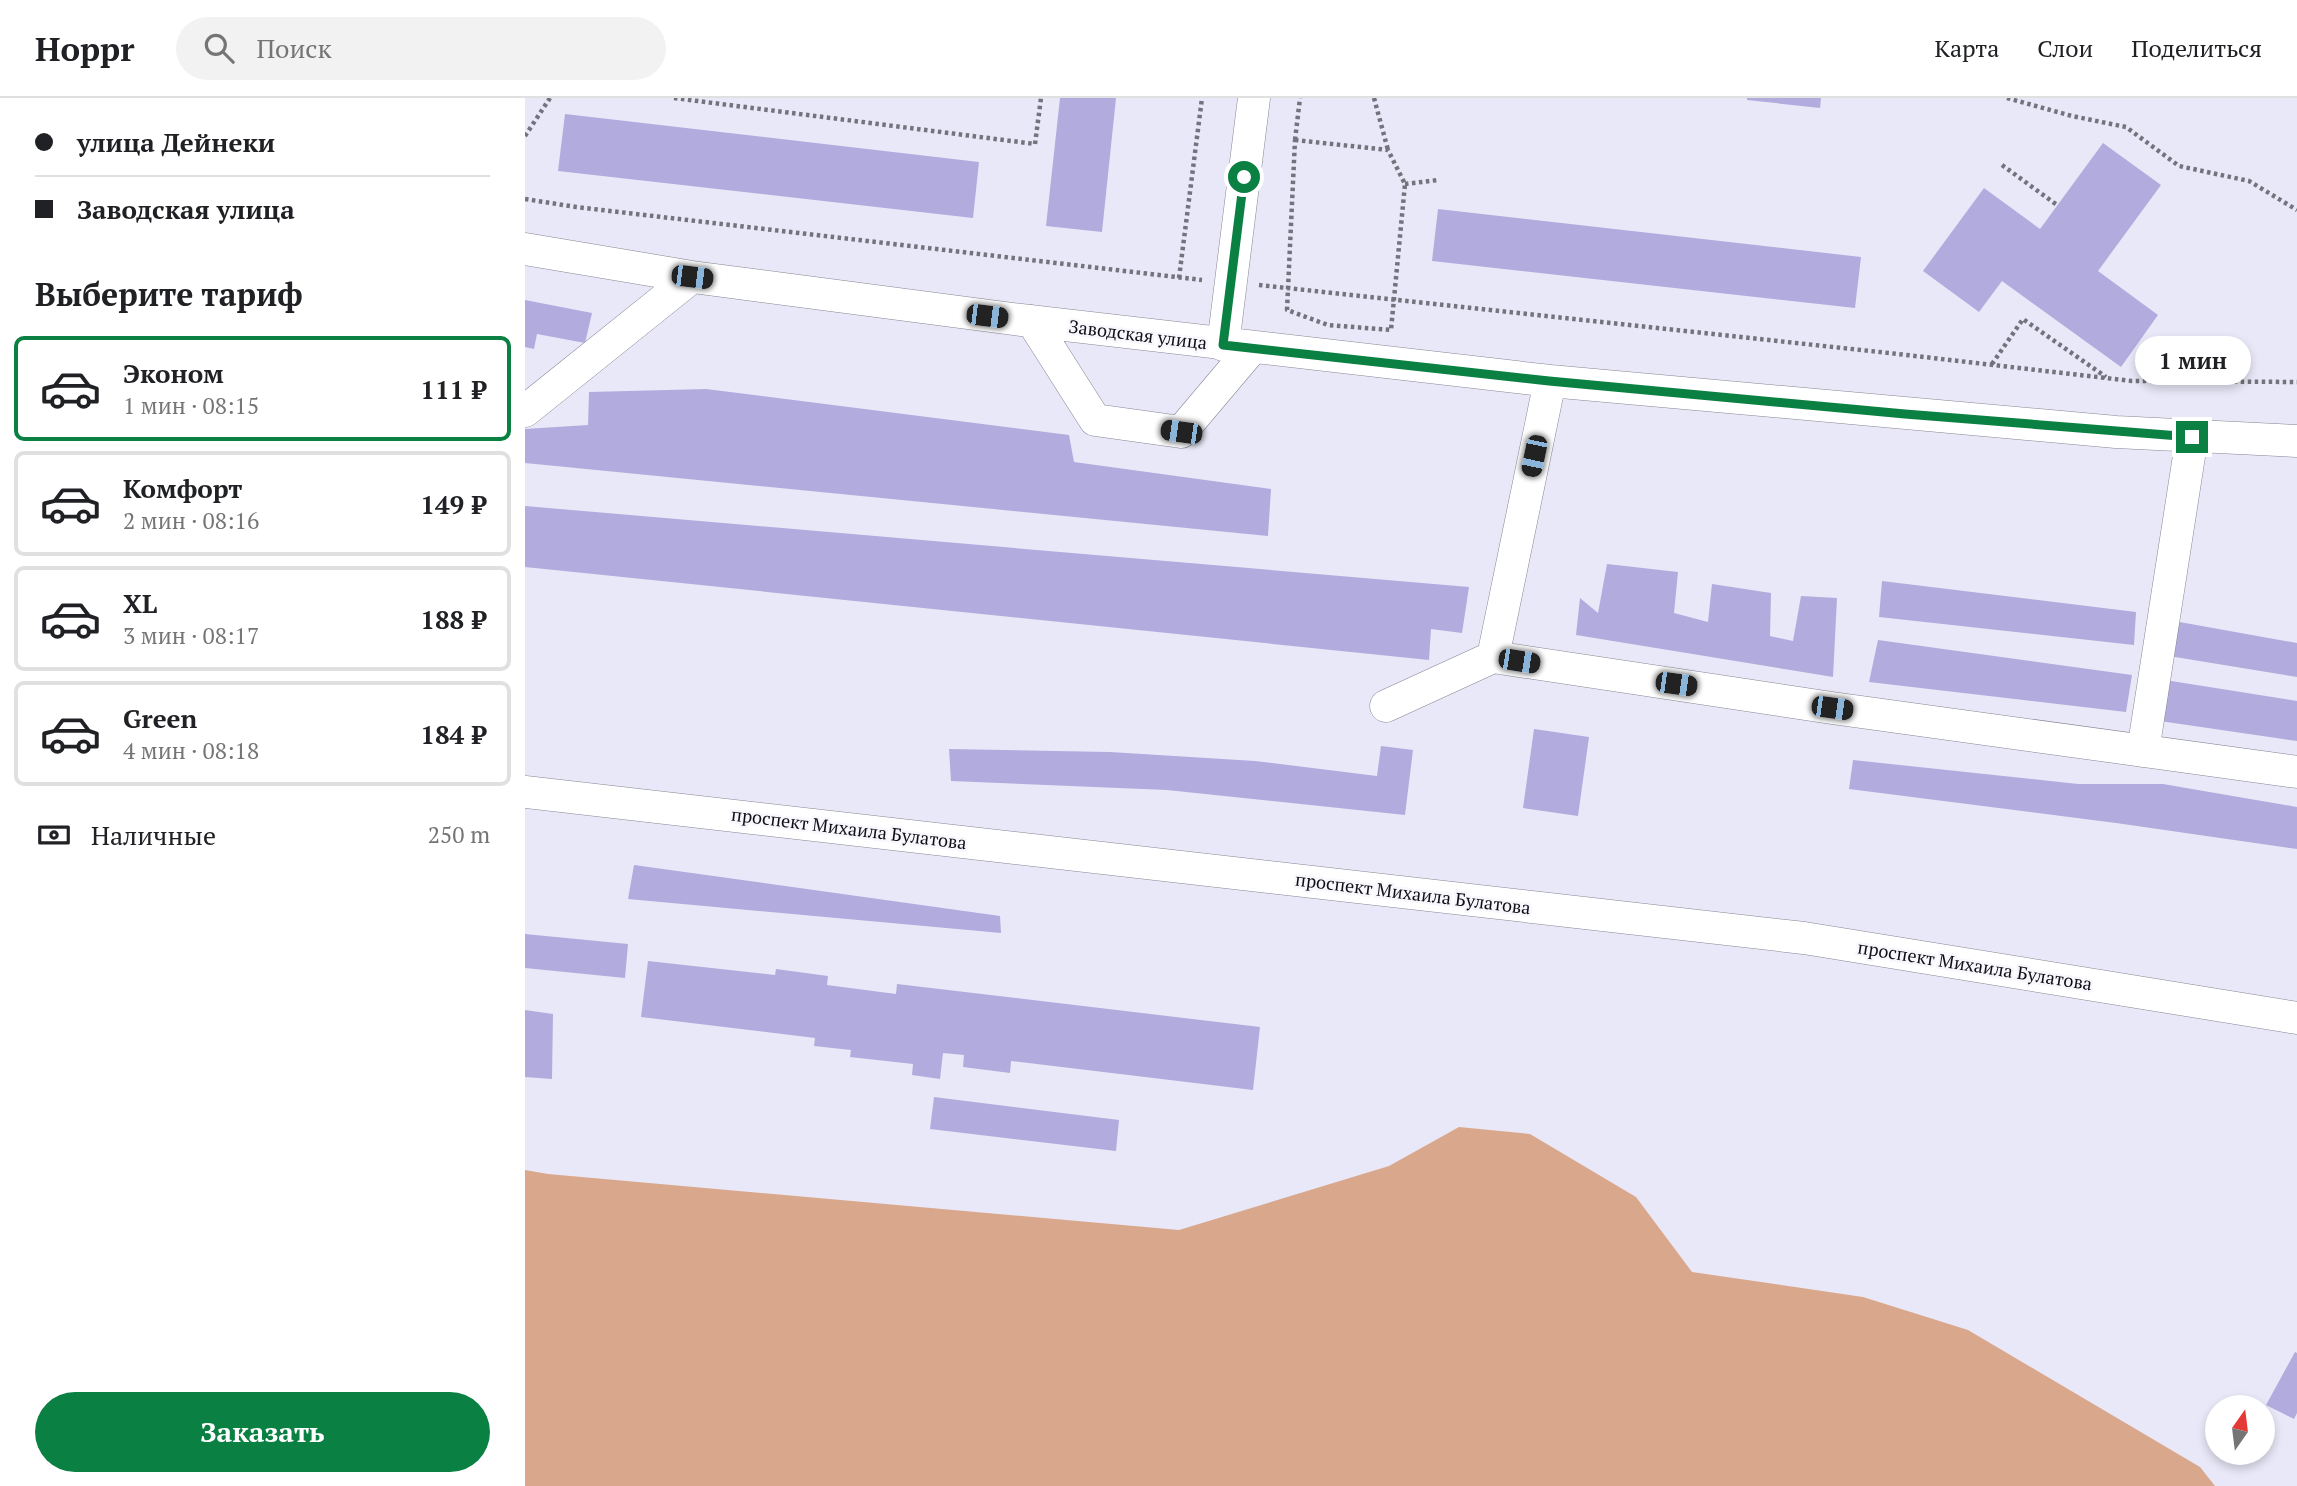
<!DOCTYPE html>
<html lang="ru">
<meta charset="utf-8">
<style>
body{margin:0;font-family:"PT Serif",serif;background:#f2f2f2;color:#202124;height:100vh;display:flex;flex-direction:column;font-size:26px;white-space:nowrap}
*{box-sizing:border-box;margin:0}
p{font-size:23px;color:#757577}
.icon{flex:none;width:38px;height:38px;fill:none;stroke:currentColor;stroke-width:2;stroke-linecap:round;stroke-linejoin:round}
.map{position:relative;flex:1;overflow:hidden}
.sheet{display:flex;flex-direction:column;background:#fff;width:525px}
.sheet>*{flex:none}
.guide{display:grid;align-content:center;height:154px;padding:0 35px;background:#fff}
.needle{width:46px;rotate:14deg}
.fabs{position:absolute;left:1680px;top:1297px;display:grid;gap:14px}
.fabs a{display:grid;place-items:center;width:70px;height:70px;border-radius:50%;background:#fff;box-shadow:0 4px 10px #0003;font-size:35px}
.end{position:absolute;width:32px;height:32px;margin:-16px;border:9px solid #0b8043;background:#fff;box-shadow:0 0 0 4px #fff}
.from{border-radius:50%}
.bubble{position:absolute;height:49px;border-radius:24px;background:#fff;box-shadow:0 4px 10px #0003;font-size:23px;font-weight:700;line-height:49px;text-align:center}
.car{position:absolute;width:21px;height:42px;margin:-21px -10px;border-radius:9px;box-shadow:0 0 5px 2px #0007;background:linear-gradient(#222 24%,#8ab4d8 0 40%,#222 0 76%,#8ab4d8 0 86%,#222 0)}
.guide b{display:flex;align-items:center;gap:24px;height:66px;font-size:26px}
.guide b+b{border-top:2px solid #e0e0e0}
.guide i{width:18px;height:18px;background:#202124}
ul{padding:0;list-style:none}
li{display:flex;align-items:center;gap:21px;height:105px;margin:0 14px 10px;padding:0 21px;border:4px solid #e0e0e0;border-radius:10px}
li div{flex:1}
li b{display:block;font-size:26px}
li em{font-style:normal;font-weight:700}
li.active{border-color:#0b8043}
li>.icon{width:63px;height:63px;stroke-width:1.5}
h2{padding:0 35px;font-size:32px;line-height:84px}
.pay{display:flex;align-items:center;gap:18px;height:77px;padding:0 35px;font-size:26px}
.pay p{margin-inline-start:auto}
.cta{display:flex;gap:14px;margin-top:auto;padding:14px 35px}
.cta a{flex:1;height:80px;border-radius:42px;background:#0b8043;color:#fff;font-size:28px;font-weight:700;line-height:80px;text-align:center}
header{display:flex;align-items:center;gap:42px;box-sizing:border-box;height:98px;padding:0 35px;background:#fff;border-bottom:2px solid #e0e0e0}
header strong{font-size:33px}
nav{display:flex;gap:38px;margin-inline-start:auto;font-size:24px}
.search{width:490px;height:63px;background:#f2f2f2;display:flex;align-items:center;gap:18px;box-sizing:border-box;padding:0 24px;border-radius:38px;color:#757577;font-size:26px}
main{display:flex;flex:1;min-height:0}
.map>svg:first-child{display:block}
.forest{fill:#d9a88c}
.building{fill:#b1acdd}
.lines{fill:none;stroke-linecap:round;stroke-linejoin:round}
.minor-casing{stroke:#878694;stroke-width:33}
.path{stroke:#74737d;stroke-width:4.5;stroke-dasharray:3.5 3.5;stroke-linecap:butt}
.minor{stroke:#fff;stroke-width:32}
.route{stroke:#0b8043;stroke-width:9}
.labels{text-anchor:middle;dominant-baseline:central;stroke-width:5;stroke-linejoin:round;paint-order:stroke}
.street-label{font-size:18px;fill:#0f0e14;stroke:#f7f7fd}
</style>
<header>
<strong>Hoppr</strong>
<div class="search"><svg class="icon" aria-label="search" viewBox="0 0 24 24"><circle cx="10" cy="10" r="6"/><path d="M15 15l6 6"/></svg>Поиск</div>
<nav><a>Карта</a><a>Слои</a><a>Поделиться</a></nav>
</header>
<main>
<section class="sheet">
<div class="guide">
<b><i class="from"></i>улица Дейнеки</b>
<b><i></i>Заводская улица</b>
</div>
<h2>Выберите тариф</h2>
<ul>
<li class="active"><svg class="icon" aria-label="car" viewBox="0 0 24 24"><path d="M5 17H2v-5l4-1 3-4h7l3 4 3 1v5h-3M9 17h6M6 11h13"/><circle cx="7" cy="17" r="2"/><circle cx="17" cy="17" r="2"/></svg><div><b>Эконом</b><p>1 мин · 08:15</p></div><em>111 ₽</em></li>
<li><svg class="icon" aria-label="car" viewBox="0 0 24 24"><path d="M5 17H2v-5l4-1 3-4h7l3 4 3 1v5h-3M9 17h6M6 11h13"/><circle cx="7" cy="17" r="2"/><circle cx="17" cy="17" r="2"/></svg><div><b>Комфорт</b><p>2 мин · 08:16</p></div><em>149 ₽</em></li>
<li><svg class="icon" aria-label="car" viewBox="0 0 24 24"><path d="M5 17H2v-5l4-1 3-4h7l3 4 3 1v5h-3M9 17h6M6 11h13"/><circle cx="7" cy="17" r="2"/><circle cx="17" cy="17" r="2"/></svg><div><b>XL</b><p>3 мин · 08:17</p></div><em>188 ₽</em></li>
<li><svg class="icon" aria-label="car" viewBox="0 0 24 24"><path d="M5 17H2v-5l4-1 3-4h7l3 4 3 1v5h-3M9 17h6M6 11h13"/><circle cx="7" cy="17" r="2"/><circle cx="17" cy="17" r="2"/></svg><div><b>Green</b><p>4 мин · 08:18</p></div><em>184 ₽</em></li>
</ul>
<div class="pay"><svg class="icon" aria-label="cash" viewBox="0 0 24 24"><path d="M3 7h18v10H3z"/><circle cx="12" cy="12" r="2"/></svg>Наличные<p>250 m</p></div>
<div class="cta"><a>Заказать</a></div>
</section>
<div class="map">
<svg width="1772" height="1388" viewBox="0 0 1772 1388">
<rect width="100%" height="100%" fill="#e9e8f8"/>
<path class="forest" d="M934,1029L1005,1036L1111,1099L1167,1174L1338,1199L1443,1232L1675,1369L1690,1388H0V1072L23,1076L654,1132L864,1068Z"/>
<path class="building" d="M535,0H591L577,134L521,128Z
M1222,0H1296L1295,10L1222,2Z
M40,16L454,64L448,120L33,73Z
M1578,45L1636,87L1573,173L1633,217L1596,269L1477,183L1454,214L1398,173L1459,90L1515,131Z
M913,111L1336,159L1330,210L907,163Z
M0,202L67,215L60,245L12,236L9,251L0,249Z
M181,291L544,337L549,364L746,391L743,438L0,365V331L63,327L64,294Z
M0,408L944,489L937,535L906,531L904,562L0,469Z
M1082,466L1153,474L1149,515L1183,524L1187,486L1246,495L1245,538L1268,543L1276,498L1312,500L1308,579L1051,537L1055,500L1073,515Z
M1357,483L1611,514L1609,547L1354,519Z
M1649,523L1772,545V579L1644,558Z
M1353,542L1607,577L1601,614L1344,584Z
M1640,582L1772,603V643L1635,623Z
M1009,631L1064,639L1053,718L998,710Z
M856,648L888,652L880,717L642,692L426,683L424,651L585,654L730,663L852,678Z
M1328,662L1553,686H1638L1772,709V751L1591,725L1324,691Z
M109,767L475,818L476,835L103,801Z
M0,836L103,846L100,880L0,870Z
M123,863L250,877L251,871L303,878L302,887L371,896L372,886L735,929L728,992L486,963L485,975L438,969L439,957L418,955L415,981L387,977L388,966L325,959L326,952L289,948L290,940L116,919Z
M0,912L28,916L27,981L0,979Z
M409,999L594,1022L591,1053L405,1031Z
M1770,1254L1772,1255V1315L1769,1321L1741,1307Z"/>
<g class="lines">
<defs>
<path id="minor" d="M0,151L167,179L488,221L1025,283L1591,334L1772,343
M507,223L570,322L656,334L727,250
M698,247L729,0
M0,313L167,179
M968,559L1025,283
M861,608L968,559L1307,610L1772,674
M1618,653L1667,339
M0,694L1279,840L1772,920"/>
</defs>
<use href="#minor" class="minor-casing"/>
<path class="path" d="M149,0L510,46L516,0
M849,0L863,52
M1482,0L1547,18L1601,29L1654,68L1724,83L1772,112
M0,38L25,0
M770,42L863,52L880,86L866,232L803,227L762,212Z
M770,42L775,0
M1477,67L1532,107
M880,86L913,82
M0,101L51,109L677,182
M654,180L677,0
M734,187L1373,256L1607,283L1772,284
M1467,266L1498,221L1581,279"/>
<use href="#minor" class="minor"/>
</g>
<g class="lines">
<path class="route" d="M719,79L698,247L1024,283L1380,316L1667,339"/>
</g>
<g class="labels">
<g class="street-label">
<text transform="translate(613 236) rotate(7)">Заводская улица</text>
<text transform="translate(324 730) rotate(7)">проспект Михаила Булатова</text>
<text transform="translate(888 795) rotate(7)">проспект Михаила Булатова</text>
<text transform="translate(1450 867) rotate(9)">проспект Михаила Булатова</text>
</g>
</g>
</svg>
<div class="fabs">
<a><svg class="needle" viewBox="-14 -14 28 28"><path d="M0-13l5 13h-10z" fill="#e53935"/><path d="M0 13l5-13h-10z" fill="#757577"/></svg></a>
</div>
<i class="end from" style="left:719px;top:79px"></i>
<i class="end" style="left:1667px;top:339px"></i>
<div class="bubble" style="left:1610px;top:238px;width:116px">1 мин</div>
<i class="car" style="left:167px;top:179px;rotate:97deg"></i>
<i class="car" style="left:462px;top:218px;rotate:97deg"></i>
<i class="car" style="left:656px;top:334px;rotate:278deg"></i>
<i class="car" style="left:1009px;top:358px;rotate:192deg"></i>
<i class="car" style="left:994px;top:563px;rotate:99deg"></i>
<i class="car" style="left:1151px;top:586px;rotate:98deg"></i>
<i class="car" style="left:1307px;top:610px;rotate:98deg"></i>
</div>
</main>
